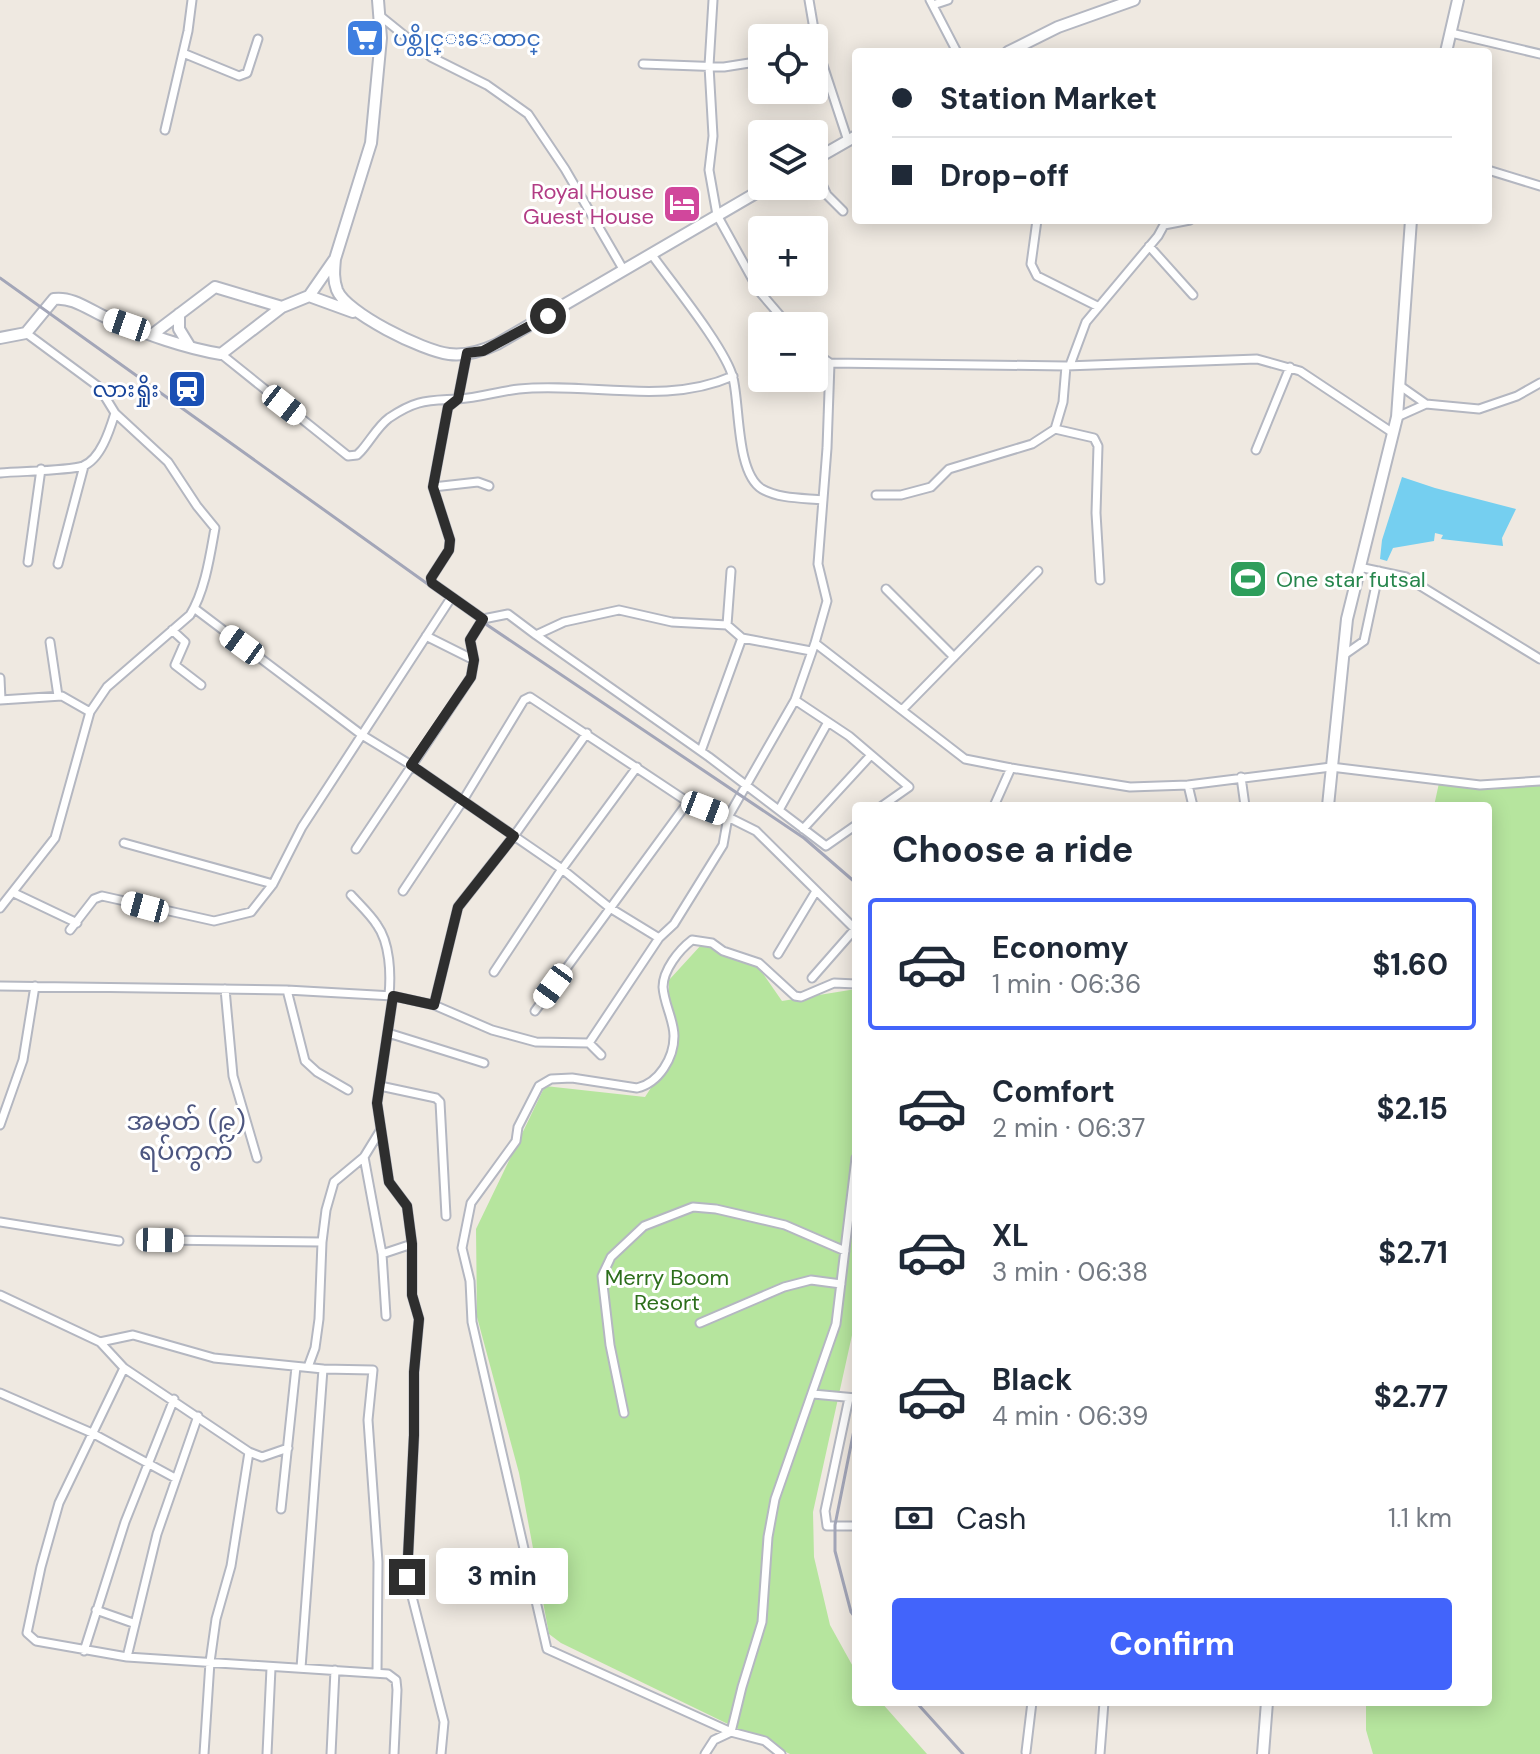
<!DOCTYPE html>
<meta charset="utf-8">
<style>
body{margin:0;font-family:"DM Sans","Noto Sans Myanmar",sans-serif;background:#f2f2f3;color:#1f2937;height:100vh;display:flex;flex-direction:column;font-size:30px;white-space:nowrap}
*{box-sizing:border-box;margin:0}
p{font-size:26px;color:#747a83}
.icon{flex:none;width:44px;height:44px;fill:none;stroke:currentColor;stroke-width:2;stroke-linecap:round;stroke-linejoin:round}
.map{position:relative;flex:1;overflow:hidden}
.panel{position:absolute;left:852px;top:802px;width:640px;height:904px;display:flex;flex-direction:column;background:#fff;border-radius:8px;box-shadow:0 4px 20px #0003}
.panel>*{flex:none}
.hud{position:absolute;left:852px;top:48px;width:640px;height:176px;border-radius:8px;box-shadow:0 4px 20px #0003;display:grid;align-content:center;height:176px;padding:0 40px;background:#fff}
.controls{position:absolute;left:748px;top:24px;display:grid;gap:16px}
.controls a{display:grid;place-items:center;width:80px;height:80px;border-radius:8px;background:#fff;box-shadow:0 4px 20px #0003;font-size:40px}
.end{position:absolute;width:36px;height:36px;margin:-18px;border:10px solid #2e2e2e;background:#fff;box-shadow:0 0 0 4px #fff}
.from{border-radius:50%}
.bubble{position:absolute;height:56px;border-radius:8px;background:#fff;box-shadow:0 4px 20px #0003;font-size:26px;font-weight:700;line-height:56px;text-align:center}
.car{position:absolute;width:24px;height:48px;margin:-24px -12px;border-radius:10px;box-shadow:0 0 6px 2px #0007;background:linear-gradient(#fff 24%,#345 0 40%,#fff 0 76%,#345 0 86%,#fff 0)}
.hud b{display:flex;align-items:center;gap:28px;height:76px;font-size:30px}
.hud b+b{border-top:2px solid #e0e1e3}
.hud i{width:20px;height:20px;background:#1f2937}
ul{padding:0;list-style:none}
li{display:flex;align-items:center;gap:24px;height:132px;margin:0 16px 12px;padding:0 24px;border:4px solid transparent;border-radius:8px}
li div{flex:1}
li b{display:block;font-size:30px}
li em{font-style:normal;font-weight:700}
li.selected{border-color:#4264fb}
li>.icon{width:72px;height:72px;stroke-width:1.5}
h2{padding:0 40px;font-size:36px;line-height:96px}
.pay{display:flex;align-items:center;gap:20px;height:88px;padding:0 40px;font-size:30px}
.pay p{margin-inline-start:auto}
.action{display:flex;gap:16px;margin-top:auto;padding:16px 40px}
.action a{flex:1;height:92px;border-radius:8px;background:#4264fb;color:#fff;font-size:32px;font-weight:700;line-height:92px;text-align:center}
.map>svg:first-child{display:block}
.green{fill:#b6e59e}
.water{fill:#75cff0}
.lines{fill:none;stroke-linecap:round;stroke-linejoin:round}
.street-casing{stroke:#b4b7c1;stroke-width:11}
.secondary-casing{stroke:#b4b7c1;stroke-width:14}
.street{stroke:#fff;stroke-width:7}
.secondary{stroke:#fff;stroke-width:10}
.rail{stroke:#a3a6b8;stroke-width:3}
.route{stroke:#2e2e2e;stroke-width:10}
.labels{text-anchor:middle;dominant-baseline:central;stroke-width:6;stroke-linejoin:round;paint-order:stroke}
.shop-label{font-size:22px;fill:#366cbe;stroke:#fff;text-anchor:start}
.hotel-label{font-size:22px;fill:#b23c85;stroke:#fff;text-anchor:end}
.transit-label{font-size:22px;fill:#164399;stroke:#fff;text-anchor:end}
.leisure-label{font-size:22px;fill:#27864d;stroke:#fff;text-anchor:start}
.park-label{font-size:22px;fill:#2c6e1b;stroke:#fff}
.quarter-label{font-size:26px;fill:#4d5680;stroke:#fff}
</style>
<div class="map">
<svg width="1540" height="1754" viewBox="0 0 1540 1754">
<rect width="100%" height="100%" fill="#efe9e1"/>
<path class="green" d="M1439,783H1540V1754H1373L1366,1730V1702H1488V806H1434Z
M702,944L759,968L782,1001L856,989V1317L813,1512L814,1557L830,1625L856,1672V1702H881L927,1754H790L561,1643L549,1634L519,1473L477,1317L476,1229L545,1086L645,1097L669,1060V980Z"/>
<path class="water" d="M1402,477L1435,488L1516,509L1502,538L1503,546L1441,539L1443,535L1435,533L1434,541L1393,548L1387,561L1380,559L1382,540Z"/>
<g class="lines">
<defs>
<path id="street" d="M713,0L709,66L713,136L709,170L717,215L759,291L789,326
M809,0L817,47L848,141
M930,0L957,52
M933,5L948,0
M379,15L431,57L487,85L528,114L565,169L623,269
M1451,33L1540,54
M183,53L239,76L247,73L258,39
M643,64L724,67L762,61
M165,130L188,31L192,0
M814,167L827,195L843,211
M1488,170L1540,186
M1037,220L1031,264L1037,276L1097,306
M1164,225L1190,220
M1149,246L1193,295
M652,255C672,283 726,349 733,378C740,406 736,473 762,489C779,499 805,498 823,500
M814,352L830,363L1066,366L1257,359L1300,371L1393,433
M467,353L458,399L448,407L433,487L450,540L449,550L431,578L432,583L483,619L508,614L536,635L564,622L619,610L672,622L727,625L742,638L811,651
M221,354L348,456L357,455L361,451C370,441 378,426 389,418C417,399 427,401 458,399C479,398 499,391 519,389C591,382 665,406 733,376
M1070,365L1086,322L1158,236L1164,225V220
M1426,404L1479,409L1517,396L1540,383
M1397,417L1426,404L1399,385
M1055,429L1094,438L1098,446L1096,513L1100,580
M1256,450L1290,367
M0,473C19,471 67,471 83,466C101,459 110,429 115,413
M433,487L478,482L489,486
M876,495H901L931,487L949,469L1032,444L1055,429L1063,402L1066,366
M28,562L41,469
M58,564L84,466
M1359,567L1406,577L1540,659
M886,589L954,657
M194,608L362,735L411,765L562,869L610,908L659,938L674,924L723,845L728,817L795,700L815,643L827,601L818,564L827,448L830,363
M727,625L731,571
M172,630L185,642L175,665L201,685
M536,635L709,757L826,846L856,825
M426,636L474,660
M50,642L58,696
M815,643L965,759L1011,768L1130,787L1188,785L1331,767L1480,785L1540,781
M1344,655L1364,641L1379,571
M0,678L1,700
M0,700L62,696L90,712
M795,700L849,736L909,787L882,806
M903,709L1038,571
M701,751L742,638
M1241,777L1245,806
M1188,785L1193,806
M994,806L1011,768
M779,810L828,722
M803,829L871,755
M124,843L273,884
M356,849L471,677L474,660L470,640L483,619
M403,891L462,802L524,700L530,697L688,802L728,817L756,831L856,930
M14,893L77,923
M351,895C359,904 370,914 377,925C390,943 391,974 389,995
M0,908L55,838L90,712L107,687L190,615C205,591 210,556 215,528L197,506L168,462L115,413L99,387L26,333
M70,930L94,899L102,896L214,921L251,912L273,884L302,827L451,598
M778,954L816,891
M494,972L562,869L637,767
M812,978L855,929
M856,984L834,983L801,997L795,996L759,963L723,951L712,943L692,940C679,950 663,970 663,987C664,1004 674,1020 674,1036C674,1058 659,1083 637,1088L572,1078L551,1079L539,1086L518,1127L516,1141L471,1203L462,1248L470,1281L472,1322L547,1649L731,1732L742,1687L762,1622L768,1537L775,1499L836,1324L856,1158
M0,986L287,990L393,996L377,1103L389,1182L407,1206L412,1244
M225,989L233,1076L257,1158
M287,990L305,1061L317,1072L348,1090
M393,996L434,1005L492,1030L536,1042L589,1043L601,1055
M434,1005L458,907L514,836L587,733
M535,1011L688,802
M388,1033L484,1063
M589,1043L659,938
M380,1086L436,1098L440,1102L446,1216
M0,1125L23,1060L35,986
M364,1157L382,1254L386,1316
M0,1222L119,1241
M160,1240L322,1242
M382,1254L412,1244V1295L419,1319L414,1372V1435L407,1577L444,1722L441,1754
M0,1295L100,1342L124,1368L249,1452L231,1566L216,1619L210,1662L204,1754
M700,1323L784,1287L811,1280L841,1284
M100,1342L133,1335L214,1358L323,1369L301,1668
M308,1367L315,1348L319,1319L322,1242L326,1210L334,1182L364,1157L380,1131
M124,1368L59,1503L41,1567L27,1633L36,1641L127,1657L388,1674L396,1680L397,1690L394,1754
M323,1369L373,1370L368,1420L378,1562L377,1673
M0,1393L92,1433L175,1478
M813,1394L856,1398
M849,1398L825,1511L827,1526H856
M624,1413L610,1345L602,1276L611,1257L644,1226L693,1207L716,1209L785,1225L845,1251
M249,1452L262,1457L288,1448
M281,1509L296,1367
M96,1610L133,1623
M84,1651L125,1522L174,1399
M127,1657L157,1534L198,1416
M1026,1752L1032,1702
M267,1754L271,1668
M331,1754L335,1670
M705,1754L714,1740L731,1732L765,1741L781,1754
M1100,1754L1104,1702"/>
<path id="secondary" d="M378,0L381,38L371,143L335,259C334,270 333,279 337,290C346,313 423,351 449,354C465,356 482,351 497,344L768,186
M1008,52L1058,27L1134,0
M1446,52L1458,0
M814,160L856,136
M309,296L334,260
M179,314V329L190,347
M153,334L215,287L282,307
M0,338L26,333L54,299C74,296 93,313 112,320C147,334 184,348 221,354L282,307L309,296L353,312
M1328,806L1347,619L1397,417L1411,220
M1263,1754L1267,1702"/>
</defs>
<use href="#street" class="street-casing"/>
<use href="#secondary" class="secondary-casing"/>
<use href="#street" class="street"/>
<use href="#secondary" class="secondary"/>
<path class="rail" d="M0,278L450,600L804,838L856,883
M856,1420L835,1525V1551L851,1612L856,1619
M916,1702L963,1754"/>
</g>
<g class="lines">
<path class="route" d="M407,1577L414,1435V1372L419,1319L412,1295V1244L407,1206L389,1182L377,1103L393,996L434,1005L458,907L514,836L411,765L471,677L474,660L470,640L483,619L432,583L431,578L449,550L450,540L433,487L448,407L458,399L467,353L483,351L548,316"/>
</g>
<defs>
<symbol id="supermarket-square" viewBox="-11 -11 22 22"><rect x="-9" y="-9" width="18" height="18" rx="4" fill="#3f7fe0" stroke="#fff"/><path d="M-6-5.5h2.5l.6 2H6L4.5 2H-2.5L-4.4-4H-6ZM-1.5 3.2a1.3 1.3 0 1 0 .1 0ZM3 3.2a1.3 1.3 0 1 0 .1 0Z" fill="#fff"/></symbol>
<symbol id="hotel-square" viewBox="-11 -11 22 22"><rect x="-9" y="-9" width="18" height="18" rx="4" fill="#d1479c" stroke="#fff"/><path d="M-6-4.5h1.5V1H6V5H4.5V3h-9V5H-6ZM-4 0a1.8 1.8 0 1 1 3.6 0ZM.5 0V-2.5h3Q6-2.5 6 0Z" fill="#fff"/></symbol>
<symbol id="station-square" viewBox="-11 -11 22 22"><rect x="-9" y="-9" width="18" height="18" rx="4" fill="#1a4fb4" stroke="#fff"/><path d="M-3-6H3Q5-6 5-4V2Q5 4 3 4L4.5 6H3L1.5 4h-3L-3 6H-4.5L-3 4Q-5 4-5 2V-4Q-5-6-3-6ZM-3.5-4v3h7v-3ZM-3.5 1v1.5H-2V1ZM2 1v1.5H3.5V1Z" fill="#fff"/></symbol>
<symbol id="stadium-square" viewBox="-11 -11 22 22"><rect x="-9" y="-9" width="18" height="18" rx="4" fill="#2e9e5b" stroke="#fff"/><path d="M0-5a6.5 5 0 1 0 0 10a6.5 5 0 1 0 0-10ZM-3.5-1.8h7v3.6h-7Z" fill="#fff"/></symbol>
</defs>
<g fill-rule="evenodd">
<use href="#supermarket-square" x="343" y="16" width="44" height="44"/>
<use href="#hotel-square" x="660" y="182" width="44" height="44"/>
<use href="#station-square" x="165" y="367" width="44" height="44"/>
<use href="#stadium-square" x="1226" y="557" width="44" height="44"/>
</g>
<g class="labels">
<g class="shop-label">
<text x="393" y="38">ပစ္တိုင္းေထာင္</text>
</g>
<g class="hotel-label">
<text x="654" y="191">Royal House<tspan x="654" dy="25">Guest House</tspan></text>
</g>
<g class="transit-label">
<text x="159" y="389">လားရှိုး</text>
</g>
<g class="leisure-label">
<text x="1276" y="579">One star futsal</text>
</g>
<g class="park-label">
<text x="667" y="1277">Merry Boom<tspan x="667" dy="25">Resort</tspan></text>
</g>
<g class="quarter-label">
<text x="186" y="1121">အမှတ် (၉)<tspan x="186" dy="30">ရပ်ကွက်</tspan></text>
</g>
</g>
</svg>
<div class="controls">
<a><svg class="icon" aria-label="locate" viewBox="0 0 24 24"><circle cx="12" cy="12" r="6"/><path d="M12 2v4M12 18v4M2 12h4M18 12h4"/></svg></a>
<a><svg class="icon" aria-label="layers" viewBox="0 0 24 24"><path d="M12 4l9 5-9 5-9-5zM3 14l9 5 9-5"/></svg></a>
<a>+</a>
<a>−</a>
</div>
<i class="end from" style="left:548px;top:316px"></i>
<i class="end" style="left:407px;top:1577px"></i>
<div class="bubble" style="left:436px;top:1548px;width:132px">3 min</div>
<i class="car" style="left:127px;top:325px;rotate:289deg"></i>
<i class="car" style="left:284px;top:405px;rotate:128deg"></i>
<i class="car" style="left:242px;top:645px;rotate:306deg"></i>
<i class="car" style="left:705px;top:808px;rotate:111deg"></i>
<i class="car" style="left:145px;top:907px;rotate:285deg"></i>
<i class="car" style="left:553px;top:986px;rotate:216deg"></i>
<i class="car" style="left:160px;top:1240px;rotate:91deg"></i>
<div class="hud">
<b><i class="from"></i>Station Market</b>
<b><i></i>Drop-off</b>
</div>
<section class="panel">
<h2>Choose a ride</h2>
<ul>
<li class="selected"><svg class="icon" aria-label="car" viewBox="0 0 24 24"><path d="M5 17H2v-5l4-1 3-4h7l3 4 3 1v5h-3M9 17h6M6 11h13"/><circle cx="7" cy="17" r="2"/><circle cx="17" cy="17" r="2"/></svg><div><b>Economy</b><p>1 min · 06:36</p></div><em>$1.60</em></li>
<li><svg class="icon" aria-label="car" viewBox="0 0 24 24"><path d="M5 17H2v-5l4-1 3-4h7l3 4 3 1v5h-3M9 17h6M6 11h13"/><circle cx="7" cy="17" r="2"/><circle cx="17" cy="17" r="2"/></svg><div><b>Comfort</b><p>2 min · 06:37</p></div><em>$2.15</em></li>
<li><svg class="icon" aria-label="car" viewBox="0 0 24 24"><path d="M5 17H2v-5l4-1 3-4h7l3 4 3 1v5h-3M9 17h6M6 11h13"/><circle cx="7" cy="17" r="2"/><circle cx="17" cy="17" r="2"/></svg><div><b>XL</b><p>3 min · 06:38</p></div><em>$2.71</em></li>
<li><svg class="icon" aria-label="car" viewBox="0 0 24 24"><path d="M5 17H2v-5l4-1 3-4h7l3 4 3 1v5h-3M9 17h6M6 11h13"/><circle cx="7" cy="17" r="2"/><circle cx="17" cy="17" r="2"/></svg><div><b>Black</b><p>4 min · 06:39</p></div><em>$2.77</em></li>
</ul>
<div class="pay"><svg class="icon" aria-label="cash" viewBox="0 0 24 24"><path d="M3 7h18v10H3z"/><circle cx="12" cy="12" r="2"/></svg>Cash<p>1.1 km</p></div>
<div class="action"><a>Confirm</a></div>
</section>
</div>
